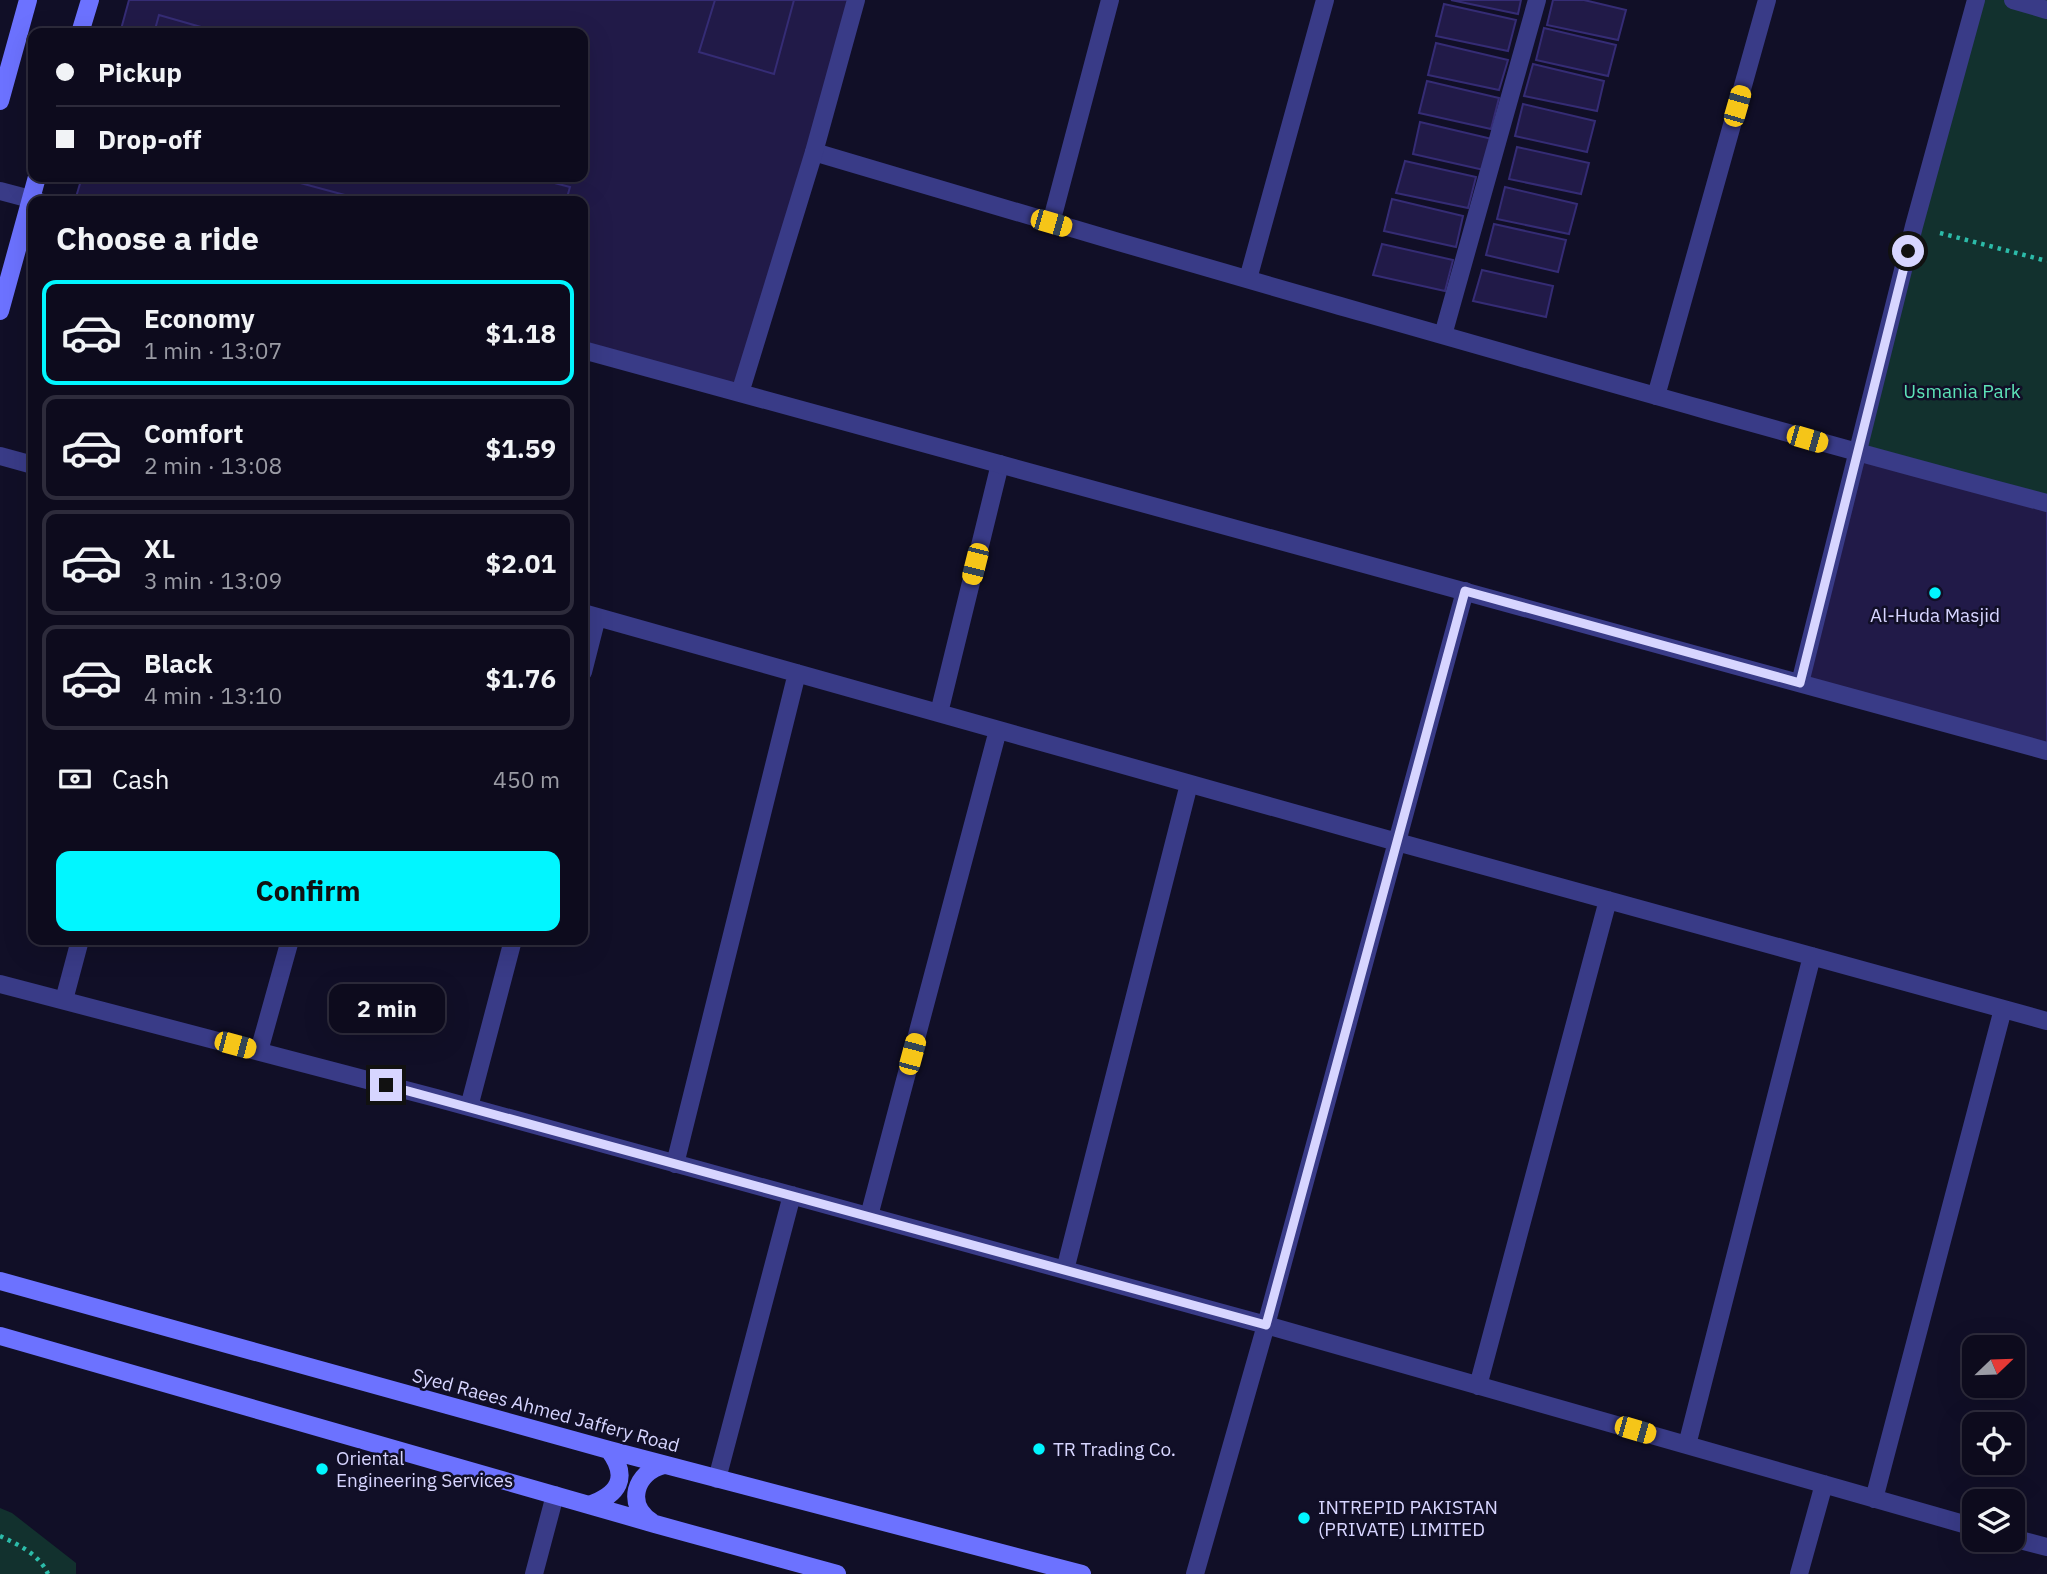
<!DOCTYPE html>
<meta charset="utf-8">
<style>
body{margin:0;font-family:"IBM Plex Sans",sans-serif;background:#161426;color:#f1f3f6;height:100vh;display:flex;flex-direction:column;font-size:26px;white-space:nowrap}
*{box-sizing:border-box;margin:0}
p{font-size:23px;color:#9a9ba4}
.icon{flex:none;width:38px;height:38px;fill:none;stroke:currentColor;stroke-width:2;stroke-linecap:round;stroke-linejoin:round}
.map{position:relative;flex:1;overflow:hidden}
.drawer{position:absolute;left:28px;top:196px;width:560px;height:749px;display:flex;flex-direction:column;background:#0d0b1d;border-radius:14px;box-shadow:0 7px 28px #0002,0 0 0 2px #2d2b3b}
.drawer>*{flex:none}
.hud{position:absolute;left:28px;top:28px;width:560px;height:154px;border-radius:14px;box-shadow:0 7px 28px #0002,0 0 0 2px #2d2b3b;display:grid;align-content:center;height:154px;padding:0 28px;background:#0d0b1d}
.needle{width:46px;rotate:67deg}
.controls{position:absolute;left:1962px;top:1335px;display:grid;gap:14px}
.controls a{display:grid;place-items:center;width:63px;height:63px;border-radius:14px;background:#0d0b1d;box-shadow:0 7px 28px #0002,0 0 0 2px #2d2b3b;font-size:35px}
.end{position:absolute;width:32px;height:32px;margin:-16px;border:9px solid #d7d5ff;background:#111;box-shadow:0 0 0 4px #111}
.from{border-radius:50%}
.bubble{position:absolute;height:49px;border-radius:14px;background:#0d0b1d;box-shadow:0 7px 28px #0002,0 0 0 2px #2d2b3b;font-size:23px;font-weight:700;line-height:49px;text-align:center}
.car{position:absolute;width:21px;height:42px;margin:-21px -10px;border-radius:9px;box-shadow:0 0 5px 2px #0007;background:linear-gradient(#f5c518 24%,#345 0 40%,#f5c518 0 76%,#345 0 86%,#f5c518 0)}
.hud b{display:flex;align-items:center;gap:24px;height:66px;font-size:26px}
.hud b+b{border-top:2px solid #2d2b3b}
.hud i{width:18px;height:18px;background:#f1f3f6}
ul{padding:0;list-style:none}
li{display:flex;align-items:center;gap:21px;height:105px;margin:0 14px 10px;padding:0 14px;border:4px solid #2d2b3b;border-radius:14px}
li div{flex:1}
li b{display:block;font-size:26px}
li em{font-style:normal;font-weight:700}
li.current{border-color:#01f6ff}
li>.icon{width:63px;height:63px;stroke-width:1.5}
h2{padding:0 28px;font-size:32px;line-height:84px}
.pay{display:flex;align-items:center;gap:18px;height:77px;padding:0 28px;font-size:26px}
.pay p{margin-inline-start:auto}
.cta{display:flex;gap:14px;margin-top:auto;padding:14px 28px}
.cta a{flex:1;height:80px;border-radius:14px;background:#01f6ff;color:#111;font-size:28px;font-weight:700;line-height:80px;text-align:center}
.map>svg:first-child{display:block}
.green{fill:#12312e}
.building{fill:#211a48;stroke:#352c75;stroke-width:2}
.lines{fill:none;stroke-linecap:round;stroke-linejoin:round}
.path{stroke:#2cbba9;stroke-width:4.5;stroke-dasharray:3.5 5;stroke-linecap:butt}
.minor{stroke:#393b87;stroke-width:18}
.tertiary{stroke:#393b87;stroke-width:18}
.secondary{stroke:#6c72ff;stroke-width:18}
.route{stroke:#d7d5ff;stroke-width:9}
.poi-dot{fill:#01f6ff;stroke:#110f27;stroke-width:2.5}
.labels{text-anchor:middle;dominant-baseline:central;stroke-width:5;stroke-linejoin:round;paint-order:stroke}
.park-label{font-size:19px;fill:#5de3b8;stroke:#110f27}
.poi-label{font-size:19px;fill:#d7d5ff;stroke:#110f27;text-anchor:start}
.street-label{font-size:19px;fill:#d7d5ff;stroke:#110f27}
</style>
<div class="map">
<svg width="2047" height="1574" viewBox="0 0 2047 1574">
<rect width="100%" height="100%" fill="#110f27"/>
<path class="green" d="M1977,0H2047V503L1858,453Z
M0,1508L12,1513L76,1563V1574H0Z"/>
<path class="building" d="M129,0H853L740,393L583,347V201H89L76,197L82,177H583V33H120Z
M715,0H794L774,74L699,52Z
M1451,0H1521L1518,14Z
M1553,0H1584L1626,10L1618,40L1547,25Z
M1444,4L1516,20L1508,51L1436,36Z
M159,15L222,33H154Z
M1544,28L1616,45L1608,76L1536,60Z
M1436,43L1508,60L1499,90L1428,75Z
M1533,64L1604,81L1597,111L1524,96Z
M1427,81L1499,98L1491,129L1419,113Z
M1523,104L1595,121L1587,152L1515,136Z
M1420,122L1492,139L1484,170L1413,154Z
M1517,147L1589,163L1581,194L1509,179Z
M1405,161L1476,177L1468,208L1396,193Z
M278,177H531L570,187L566,201H367Z
M1505,187L1577,204L1569,234L1497,219Z
M1392,199L1463,216L1456,247L1384,231Z
M1494,224L1566,240L1558,272L1486,255Z
M1382,244L1453,260L1445,291L1373,275Z
M1482,270L1553,286L1546,317L1473,301Z
M1858,453L2047,503V751L1800,683Z"/>
<g class="lines">
<path class="path" d="M1940,233L2047,261
M0,1536C19,1545 39,1554 48,1574"/>
<path class="minor" d="M2013,0L2047,10
M814,152C986,204 1160,254 1333,304C1571,372 1808,440 2047,503
M1051,223L1110,0
M1248,279L1325,0
M1443,335L1537,0
M1656,396L1767,0
M0,456L33,465
M583,613L1397,842L2047,1021
M583,672L597,617
M939,713L1000,464
M0,984L436,1098L1266,1325L1974,1527
M64,1000L80,940
M259,1051L290,940
M469,1107L513,940
M675,1164L797,673
M869,1216L998,730
M1065,1270L1189,784
M1478,1386L1608,900
M1687,1445L1812,956
M717,1479L792,1195
M1874,1499L2003,1009
M2012,1538L2047,1547
M534,1574L555,1495
M1195,1574L1266,1325L1465,591
M1799,1574L1824,1484"/>
<path class="tertiary" d="M0,191L38,201
M583,350L2047,751
M740,393L814,152L856,0
M1800,683L1914,226L1976,0"/>
<path class="secondary" d="M80,33L90,0
M0,101L28,0
M0,311L37,177
M0,1281L609,1450L1082,1574
M0,1336L655,1524L837,1574
M589,1505C618,1495 630,1478 609,1450
M652,1522C625,1505 635,1472 664,1465"/>
</g>
<g class="lines">
<path class="route" d="M386,1085L1266,1325L1465,591L1800,683L1908,251"/>
</g>
<g class="poi-dot">
<circle cx="1935" cy="593" r="7"/>
<circle cx="1039" cy="1449" r="7"/>
<circle cx="322" cy="1469" r="7"/>
<circle cx="1304" cy="1518" r="7"/>
</g>
<g class="labels">
<g class="park-label">
<text x="1962" y="391">Usmania Park</text>
</g>
<g class="poi-label">
<text x="1935" y="615" text-anchor="middle">Al-Huda Masjid</text>
<text x="1053" y="1449">TR Trading Co.</text>
<text x="336" y="1458">Oriental<tspan x="336" dy="22">Engineering Services</tspan></text>
<text x="1318" y="1507">INTREPID PAKISTAN<tspan x="1318" dy="22">(PRIVATE) LIMITED</tspan></text>
</g>
<g class="street-label">
<text transform="translate(546 1410) rotate(15)">Syed Raees Ahmed Jaffery Road</text>
</g>
</g>
</svg>
<div class="controls">
<a><svg class="needle" viewBox="-14 -14 28 28"><path d="M0-13l5 13h-10z" fill="#e53935"/><path d="M0 13l5-13h-10z" fill="#9a9ba4"/></svg></a>
<a><svg class="icon" aria-label="locate" viewBox="0 0 24 24"><circle cx="12" cy="12" r="6"/><path d="M12 2v4M12 18v4M2 12h4M18 12h4"/></svg></a>
<a><svg class="icon" aria-label="layers" viewBox="0 0 24 24"><path d="M12 4l9 5-9 5-9-5zM3 14l9 5 9-5"/></svg></a>
</div>
<i class="end from" style="left:1908px;top:251px"></i>
<i class="end" style="left:386px;top:1085px"></i>
<div class="bubble" style="left:329px;top:984px;width:116px">2 min</div>
<i class="car" style="left:1737px;top:106px;rotate:16deg"></i>
<i class="car" style="left:1051px;top:223px;rotate:106deg"></i>
<i class="car" style="left:1807px;top:439px;rotate:106deg"></i>
<i class="car" style="left:975px;top:564px;rotate:194deg"></i>
<i class="car" style="left:235px;top:1045px;rotate:105deg"></i>
<i class="car" style="left:912px;top:1054px;rotate:15deg"></i>
<i class="car" style="left:1635px;top:1430px;rotate:106deg"></i>
<div class="hud">
<b><i class="from"></i>Pickup</b>
<b><i></i>Drop-off</b>
</div>
<section class="drawer">
<h2>Choose a ride</h2>
<ul>
<li class="current"><svg class="icon" aria-label="car" viewBox="0 0 24 24"><path d="M5 17H2v-5l4-1 3-4h7l3 4 3 1v5h-3M9 17h6M6 11h13"/><circle cx="7" cy="17" r="2"/><circle cx="17" cy="17" r="2"/></svg><div><b>Economy</b><p>1 min · 13:07</p></div><em>$1.18</em></li>
<li><svg class="icon" aria-label="car" viewBox="0 0 24 24"><path d="M5 17H2v-5l4-1 3-4h7l3 4 3 1v5h-3M9 17h6M6 11h13"/><circle cx="7" cy="17" r="2"/><circle cx="17" cy="17" r="2"/></svg><div><b>Comfort</b><p>2 min · 13:08</p></div><em>$1.59</em></li>
<li><svg class="icon" aria-label="car" viewBox="0 0 24 24"><path d="M5 17H2v-5l4-1 3-4h7l3 4 3 1v5h-3M9 17h6M6 11h13"/><circle cx="7" cy="17" r="2"/><circle cx="17" cy="17" r="2"/></svg><div><b>XL</b><p>3 min · 13:09</p></div><em>$2.01</em></li>
<li><svg class="icon" aria-label="car" viewBox="0 0 24 24"><path d="M5 17H2v-5l4-1 3-4h7l3 4 3 1v5h-3M9 17h6M6 11h13"/><circle cx="7" cy="17" r="2"/><circle cx="17" cy="17" r="2"/></svg><div><b>Black</b><p>4 min · 13:10</p></div><em>$1.76</em></li>
</ul>
<div class="pay"><svg class="icon" aria-label="cash" viewBox="0 0 24 24"><path d="M3 7h18v10H3z"/><circle cx="12" cy="12" r="2"/></svg>Cash<p>450 m</p></div>
<div class="cta"><a>Confirm</a></div>
</section>
</div>
